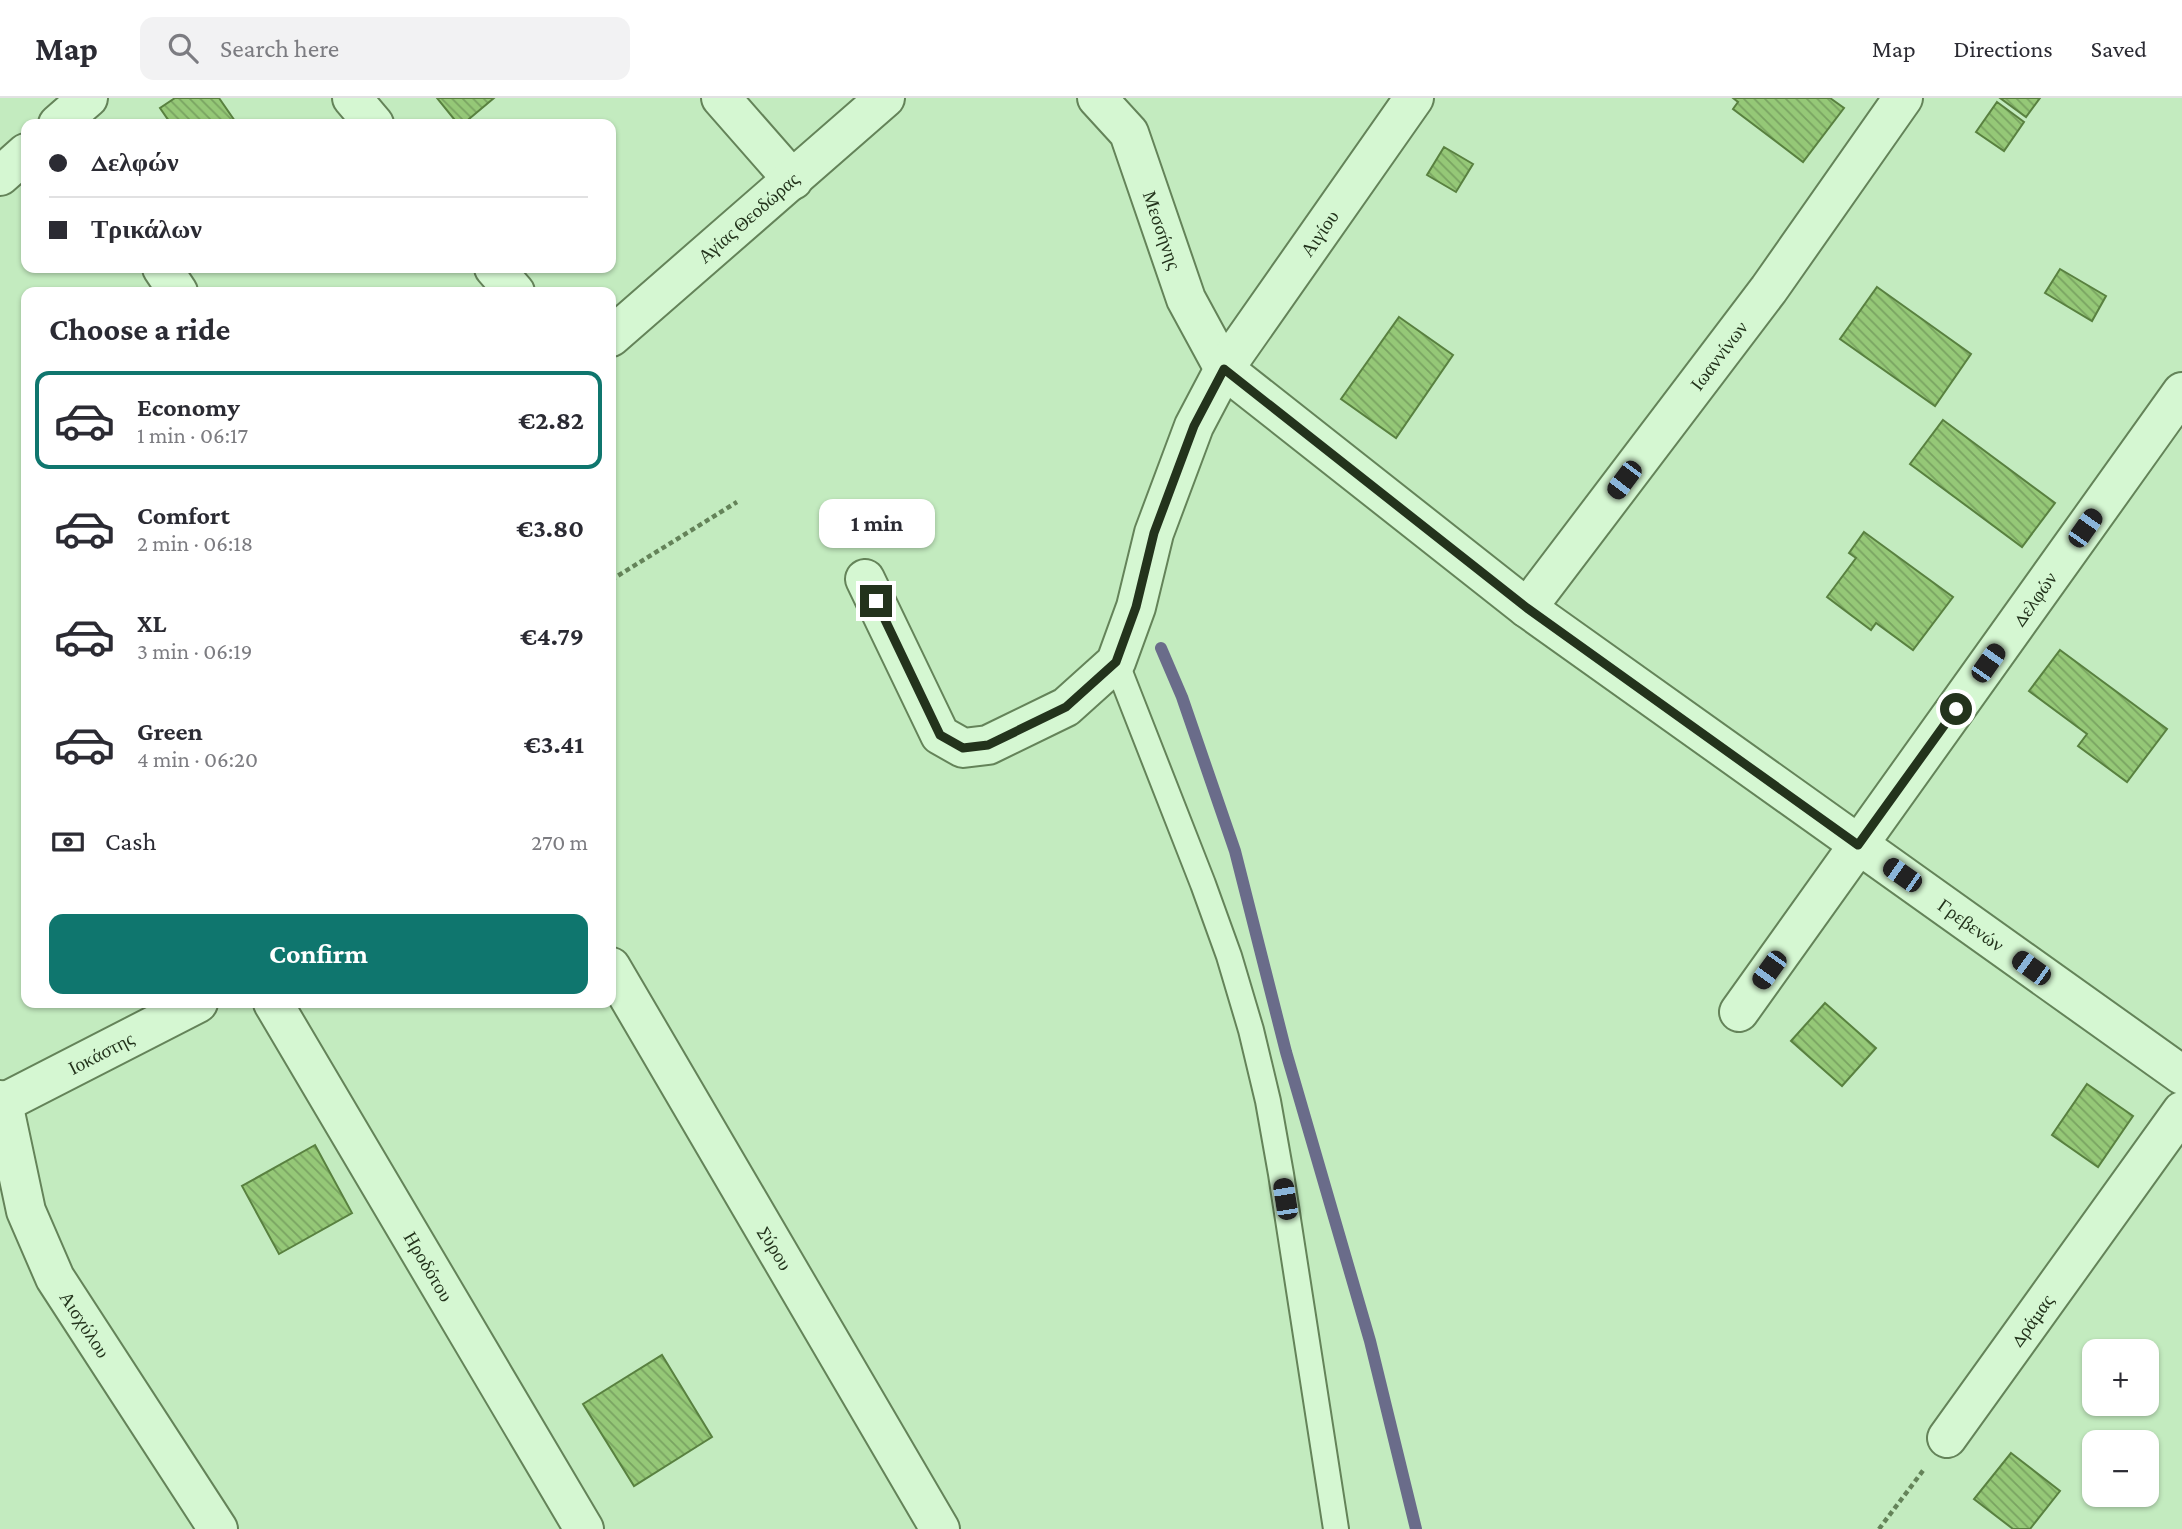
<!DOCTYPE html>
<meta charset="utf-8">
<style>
body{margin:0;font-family:"Crimson Pro",serif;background:#f2f2f3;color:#2b2b33;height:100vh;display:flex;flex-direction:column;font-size:26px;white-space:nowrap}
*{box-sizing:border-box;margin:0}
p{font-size:23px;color:#7c7c81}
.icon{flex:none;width:38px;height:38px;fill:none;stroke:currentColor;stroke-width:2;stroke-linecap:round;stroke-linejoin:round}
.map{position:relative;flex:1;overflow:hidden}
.drawer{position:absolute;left:21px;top:189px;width:595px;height:721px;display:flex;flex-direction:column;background:#fff;border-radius:14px;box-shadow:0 2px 5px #0004}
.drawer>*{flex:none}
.banner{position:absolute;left:21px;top:21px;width:595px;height:154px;border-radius:14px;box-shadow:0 2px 5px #0004;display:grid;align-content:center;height:154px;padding:0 28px;background:#fff}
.controls{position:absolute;left:2082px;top:1241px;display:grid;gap:14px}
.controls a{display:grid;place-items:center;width:77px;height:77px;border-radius:14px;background:#fff;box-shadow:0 2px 5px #0004;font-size:35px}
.end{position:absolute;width:32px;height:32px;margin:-16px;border:9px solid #23331c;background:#fff;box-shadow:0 0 0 4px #fff}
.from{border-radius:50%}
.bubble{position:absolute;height:49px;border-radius:14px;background:#fff;box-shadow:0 2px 5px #0004;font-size:23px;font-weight:700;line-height:49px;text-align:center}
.car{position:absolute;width:21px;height:42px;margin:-21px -10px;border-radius:9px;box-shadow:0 0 5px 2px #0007;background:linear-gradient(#222 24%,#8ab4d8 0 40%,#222 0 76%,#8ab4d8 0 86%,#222 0)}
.banner b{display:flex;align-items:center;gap:24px;height:66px;font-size:26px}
.banner b+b{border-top:2px solid #e1e1e2}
.banner i{width:18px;height:18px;background:#2b2b33}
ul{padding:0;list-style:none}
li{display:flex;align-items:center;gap:21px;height:98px;margin:0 14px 10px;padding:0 14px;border:4px solid transparent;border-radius:14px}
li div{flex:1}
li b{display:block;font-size:26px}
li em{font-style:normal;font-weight:700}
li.active{border-color:#0f766e}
li>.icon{width:63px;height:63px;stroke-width:1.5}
h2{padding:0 28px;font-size:32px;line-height:84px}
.pay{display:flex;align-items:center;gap:18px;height:77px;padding:0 28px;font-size:26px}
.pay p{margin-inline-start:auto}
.action{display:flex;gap:14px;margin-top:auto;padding:14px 28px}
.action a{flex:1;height:80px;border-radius:14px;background:#0f766e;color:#fff;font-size:28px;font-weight:700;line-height:80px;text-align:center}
header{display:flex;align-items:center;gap:42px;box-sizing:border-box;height:98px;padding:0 35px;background:#fff;border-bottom:2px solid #e1e1e2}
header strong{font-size:33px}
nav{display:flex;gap:38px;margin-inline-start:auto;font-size:24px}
.search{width:490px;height:63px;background:#f2f2f3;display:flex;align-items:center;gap:18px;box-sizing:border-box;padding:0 24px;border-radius:14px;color:#7c7c81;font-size:26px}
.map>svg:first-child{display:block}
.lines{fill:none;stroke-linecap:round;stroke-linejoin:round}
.stream{stroke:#6a6c8a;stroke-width:12}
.building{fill:url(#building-back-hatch);stroke:#598140;stroke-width:2}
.lane-casing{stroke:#648359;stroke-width:28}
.street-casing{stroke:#648359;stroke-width:42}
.path{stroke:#648359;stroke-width:4.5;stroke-dasharray:5 3.5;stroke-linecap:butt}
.lane{stroke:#d5f7d2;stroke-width:24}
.street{stroke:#d5f7d2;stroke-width:38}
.route{stroke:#23331c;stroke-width:9}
.labels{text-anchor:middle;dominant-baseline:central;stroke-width:5;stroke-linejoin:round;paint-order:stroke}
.street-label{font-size:19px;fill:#23331c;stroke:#d1f3ce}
</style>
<header>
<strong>Map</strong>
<div class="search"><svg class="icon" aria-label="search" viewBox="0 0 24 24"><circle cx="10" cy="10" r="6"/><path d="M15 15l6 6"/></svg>Search here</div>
<nav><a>Map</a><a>Directions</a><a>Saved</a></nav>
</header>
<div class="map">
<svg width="2182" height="1431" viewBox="0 0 2182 1431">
<defs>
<pattern id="building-back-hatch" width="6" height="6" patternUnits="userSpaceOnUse" patternTransform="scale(1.75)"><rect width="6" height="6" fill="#95c877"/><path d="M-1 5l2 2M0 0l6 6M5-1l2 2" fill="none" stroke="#79a361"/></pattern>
</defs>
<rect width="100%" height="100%" fill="#c3ebbf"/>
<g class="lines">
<path class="stream" d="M1161,550L1182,599L1235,753L1286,954L1370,1243L1416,1431"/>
</g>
<path class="building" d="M175,0H219L237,26H171L160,10Z
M437,0H494L463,26H458Z
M1733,0H1830L1844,10L1803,64L1733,11L1738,4Z
M2000,0H2040L2026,19Z
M1997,4L2024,24L2004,53L1976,34Z
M1444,49L1473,66L1456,94L1427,77Z
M2060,171L2106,198L2092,223L2045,195Z
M1877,189L1971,256L1935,308L1840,241Z
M1399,219L1453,257L1396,340L1341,301Z
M1943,322L2055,405L2022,449L1910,366Z
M1864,434L1953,499L1913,552L1876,525L1871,532L1827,499L1856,460L1849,455Z
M2060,552L2167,631L2127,684L2078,648L2087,636L2029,593Z
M1825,905L1876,950L1842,988L1791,943Z
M2087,986L2133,1018L2098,1069L2052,1037Z
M315,1047L352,1115L279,1156L242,1088Z
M662,1257L712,1339L634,1388L583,1306Z
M2011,1355L2060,1393L2030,1431H2013L1974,1401Z"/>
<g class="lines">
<defs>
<path id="lane" d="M1116,564L1203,786L1229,858L1251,932L1268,1003L1281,1076L1336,1431"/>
<g id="street">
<path d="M352,0L374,26"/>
<path d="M721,0L793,82"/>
<path id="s1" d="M1097,0L1129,35L1186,201L1224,271L1527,510L2182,977"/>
<path d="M58,26L88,0"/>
<path d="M0,78L26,55"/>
<path d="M162,170L178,194"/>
<path d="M494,170L515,194"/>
<path id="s2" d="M611,239L885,0"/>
<path id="s3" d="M865,481L940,637L963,650L988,647L1066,609L1116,564L1136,509L1154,435L1194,328L1224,271L1414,0"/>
<path id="s4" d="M1527,510L1769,191L1903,0"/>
<path id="s5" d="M611,869L940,1431"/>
<path id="s6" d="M273,905L584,1431"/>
<path id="s7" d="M1739,914L2182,294"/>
<path id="s8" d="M0,1002L3,1005L26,1113L55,1180L218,1431"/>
<path id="s9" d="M3,1005L198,905"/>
<path id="s10" d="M1947,1340L2182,1013"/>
</g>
</defs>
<use href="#lane" class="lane-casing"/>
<use href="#street" class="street-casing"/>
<path class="path" d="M611,482L737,404
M1879,1431L1925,1370"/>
<use href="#lane" class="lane"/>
<use href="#street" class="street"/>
</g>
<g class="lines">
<path class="route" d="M876,503L940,637L963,650L988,647L1066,609L1116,564L1136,509L1154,435L1194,328L1224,271L1527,510L1858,747L1956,611"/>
</g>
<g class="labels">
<g class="street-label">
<text stroke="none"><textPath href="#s2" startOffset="182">Αγίας Θεοδώρας</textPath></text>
<text stroke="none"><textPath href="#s1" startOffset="150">Μεσσήνης</textPath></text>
<text stroke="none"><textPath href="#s3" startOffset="858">Αιγίου</textPath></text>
<text stroke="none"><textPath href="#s4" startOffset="317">Ιωαννίνων</textPath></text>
<text stroke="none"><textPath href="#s7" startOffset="508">Δελφών</textPath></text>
<text stroke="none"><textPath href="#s1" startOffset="1234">Γρεβενών</textPath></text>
<text stroke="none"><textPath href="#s9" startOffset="110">Ιοκάστης</textPath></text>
<text stroke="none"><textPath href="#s5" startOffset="326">Σύρου</textPath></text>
<text stroke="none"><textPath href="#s6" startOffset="306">Ηροδότου</textPath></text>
<text stroke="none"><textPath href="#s10" startOffset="145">Δράμας</textPath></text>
<text stroke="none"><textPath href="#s8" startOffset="243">Αισχύλου</textPath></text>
</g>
</g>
</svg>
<div class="controls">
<a>+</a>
<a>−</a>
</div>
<i class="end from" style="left:1956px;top:611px"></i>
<i class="end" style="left:876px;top:503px"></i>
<div class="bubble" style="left:819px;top:401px;width:116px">1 min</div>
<i class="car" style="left:1624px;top:382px;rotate:217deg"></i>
<i class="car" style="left:2085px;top:430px;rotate:35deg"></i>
<i class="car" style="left:1988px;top:565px;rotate:35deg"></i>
<i class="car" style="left:1902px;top:777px;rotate:305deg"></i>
<i class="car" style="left:2031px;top:870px;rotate:306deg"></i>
<i class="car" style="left:1769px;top:872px;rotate:216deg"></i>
<i class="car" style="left:1285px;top:1101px;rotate:351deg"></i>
<div class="banner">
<b><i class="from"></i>Δελφών</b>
<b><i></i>Τρικάλων</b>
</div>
<section class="drawer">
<h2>Choose a ride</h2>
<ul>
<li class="active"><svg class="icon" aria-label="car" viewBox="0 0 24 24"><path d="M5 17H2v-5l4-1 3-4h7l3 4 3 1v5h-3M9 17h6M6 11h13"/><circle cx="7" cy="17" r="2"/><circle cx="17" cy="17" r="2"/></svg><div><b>Economy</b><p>1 min · 06:17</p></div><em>€2.82</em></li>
<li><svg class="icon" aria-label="car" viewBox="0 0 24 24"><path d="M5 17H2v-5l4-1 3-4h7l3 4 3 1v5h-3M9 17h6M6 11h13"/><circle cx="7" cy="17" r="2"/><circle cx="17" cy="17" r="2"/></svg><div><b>Comfort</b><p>2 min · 06:18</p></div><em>€3.80</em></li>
<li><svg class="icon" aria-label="car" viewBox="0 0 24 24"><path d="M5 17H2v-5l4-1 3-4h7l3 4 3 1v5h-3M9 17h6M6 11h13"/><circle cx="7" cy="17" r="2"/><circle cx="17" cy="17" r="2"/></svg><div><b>XL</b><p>3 min · 06:19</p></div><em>€4.79</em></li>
<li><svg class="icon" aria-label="car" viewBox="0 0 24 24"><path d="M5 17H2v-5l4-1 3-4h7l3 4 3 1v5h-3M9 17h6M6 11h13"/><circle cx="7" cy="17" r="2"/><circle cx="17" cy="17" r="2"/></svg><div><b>Green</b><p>4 min · 06:20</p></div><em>€3.41</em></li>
</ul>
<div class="pay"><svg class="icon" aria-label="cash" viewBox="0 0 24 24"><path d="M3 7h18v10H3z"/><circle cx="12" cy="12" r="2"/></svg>Cash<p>270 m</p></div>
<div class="action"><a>Confirm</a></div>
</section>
</div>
